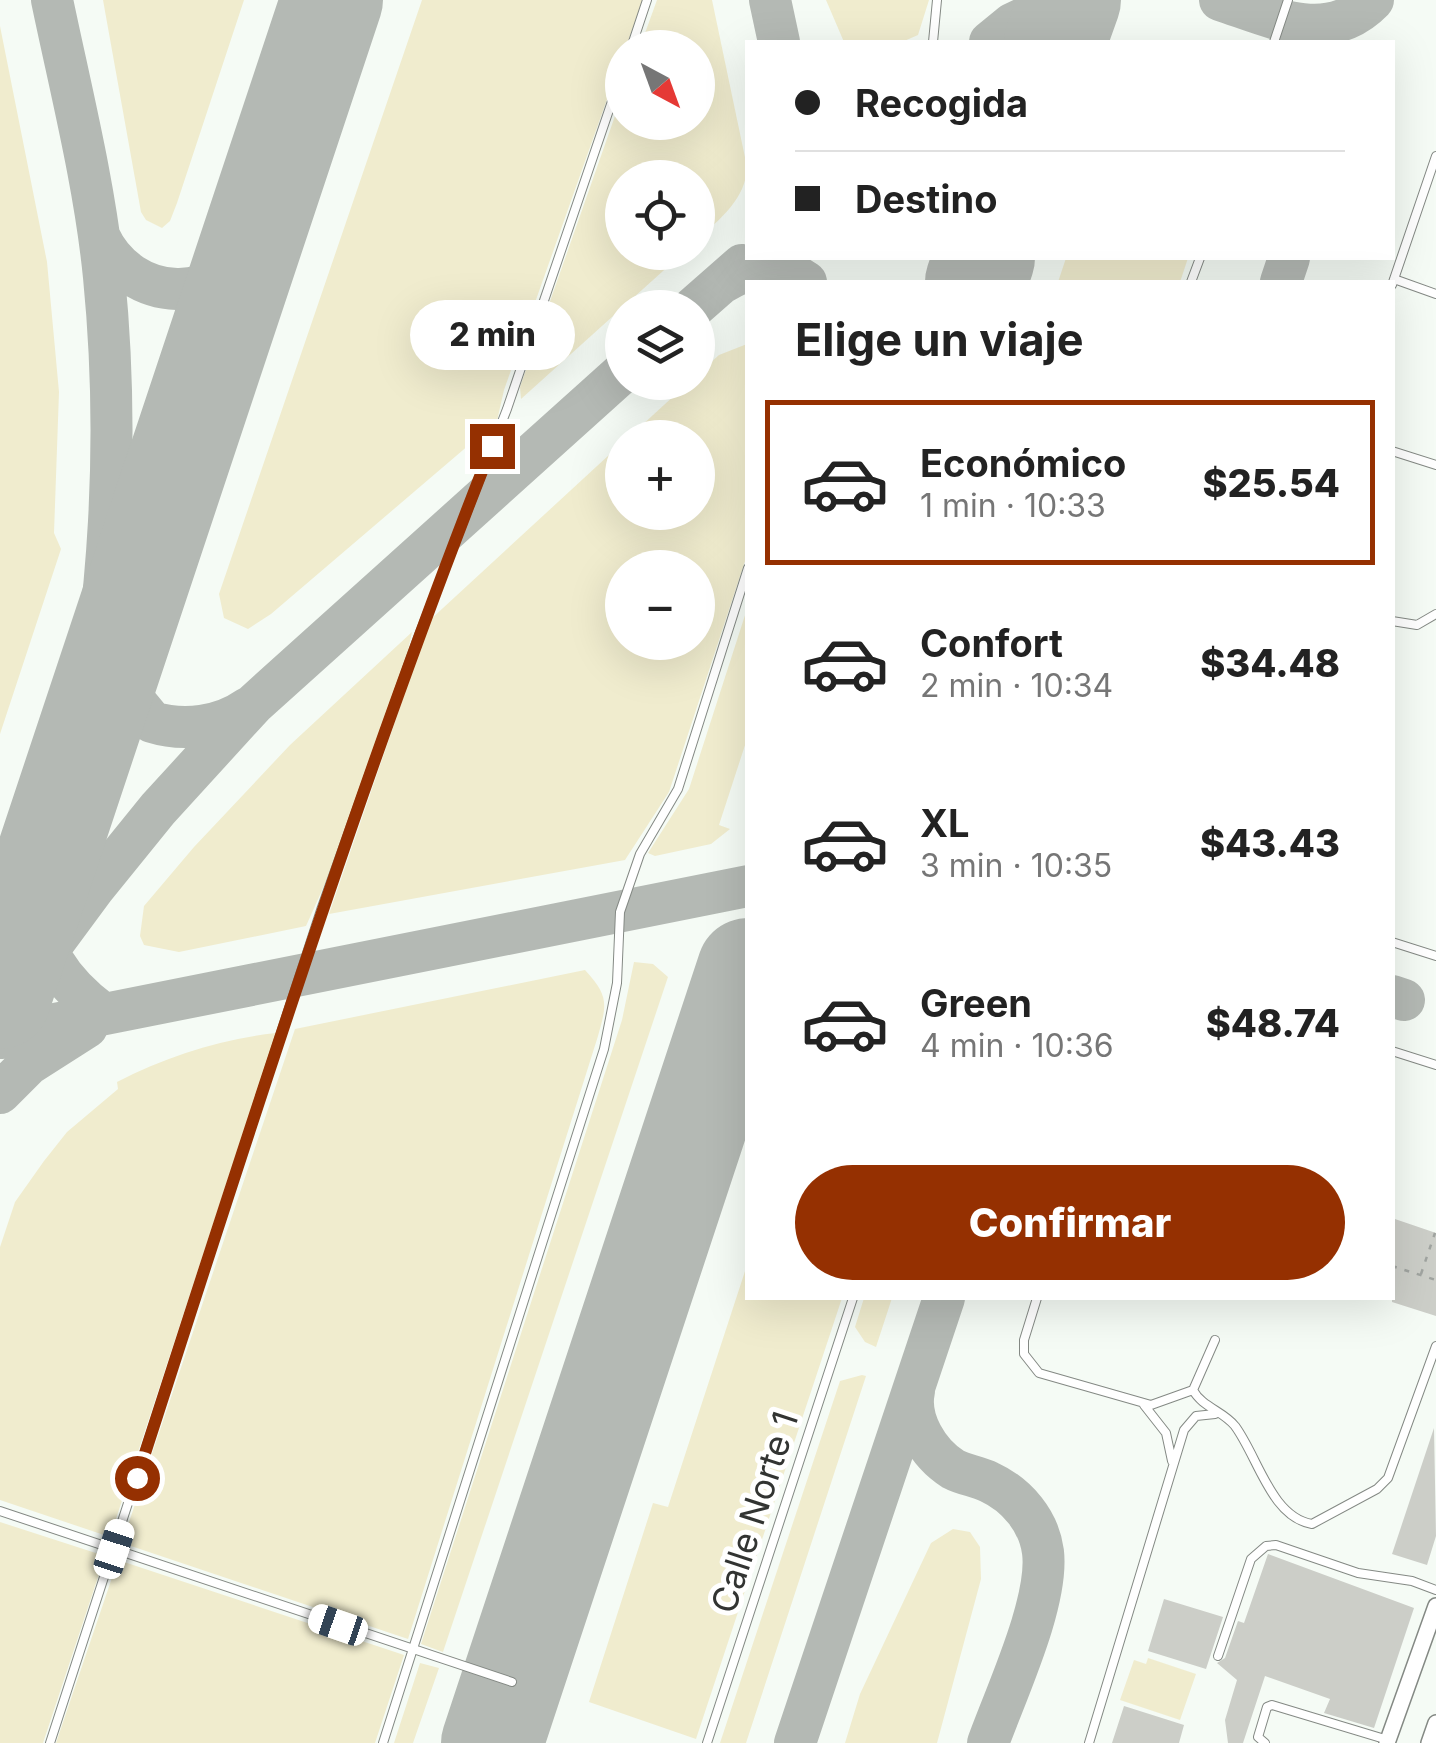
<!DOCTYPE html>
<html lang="es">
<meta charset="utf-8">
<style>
body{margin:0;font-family:Inter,sans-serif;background:#f2f2f2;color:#222;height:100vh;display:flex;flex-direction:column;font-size:38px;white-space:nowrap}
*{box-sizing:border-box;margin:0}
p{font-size:32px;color:#767676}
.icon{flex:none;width:55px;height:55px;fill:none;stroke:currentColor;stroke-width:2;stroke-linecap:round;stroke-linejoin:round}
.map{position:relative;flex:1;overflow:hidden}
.details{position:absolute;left:745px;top:280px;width:650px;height:1020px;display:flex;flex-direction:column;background:#fff;border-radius:0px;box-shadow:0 10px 40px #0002}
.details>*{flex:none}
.banner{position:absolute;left:745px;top:40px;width:650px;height:220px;border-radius:0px;box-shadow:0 10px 40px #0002;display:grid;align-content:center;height:220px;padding:0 50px;background:#fff}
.needle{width:65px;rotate:139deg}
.controls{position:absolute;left:605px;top:30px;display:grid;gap:20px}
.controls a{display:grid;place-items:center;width:110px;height:110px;border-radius:50%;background:#fff;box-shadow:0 10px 40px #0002;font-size:50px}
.end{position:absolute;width:45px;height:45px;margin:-22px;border:12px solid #953001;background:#fff;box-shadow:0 0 0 5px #fff}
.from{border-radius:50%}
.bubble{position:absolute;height:70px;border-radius:35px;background:#fff;box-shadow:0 10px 40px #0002;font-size:32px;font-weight:800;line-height:70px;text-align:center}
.car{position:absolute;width:30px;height:60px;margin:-30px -15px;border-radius:12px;box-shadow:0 0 8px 2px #0007;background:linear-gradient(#fff 24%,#345 0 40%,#fff 0 76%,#345 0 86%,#fff 0)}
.banner b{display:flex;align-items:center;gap:35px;height:95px;font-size:38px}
.banner b+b{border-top:2px solid #e0e0e0}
.banner i{width:25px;height:25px;background:#222}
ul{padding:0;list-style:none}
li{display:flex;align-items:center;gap:30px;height:165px;margin:0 20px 15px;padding:0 30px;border:5px solid transparent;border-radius:0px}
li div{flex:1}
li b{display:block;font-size:38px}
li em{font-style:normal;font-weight:800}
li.selected{border-color:#953001}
li>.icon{width:90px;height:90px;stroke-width:1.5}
h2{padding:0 50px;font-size:45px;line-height:120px}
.cta{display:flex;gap:20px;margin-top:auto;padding:20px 50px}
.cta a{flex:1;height:115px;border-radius:60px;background:#953001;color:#fff;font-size:40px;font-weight:800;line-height:115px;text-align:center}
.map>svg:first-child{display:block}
.green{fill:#f0ecce;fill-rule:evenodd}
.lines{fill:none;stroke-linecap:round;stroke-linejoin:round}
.taxiway{stroke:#b4b9b4;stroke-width:42}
.runway{stroke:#b4b9b4;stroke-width:102}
.building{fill:#cccec8}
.service-casing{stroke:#848984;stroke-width:10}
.minor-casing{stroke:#848984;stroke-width:18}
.path{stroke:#a0a4a0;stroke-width:2.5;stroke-dasharray:5 8;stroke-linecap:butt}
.service{stroke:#fff;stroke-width:8}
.minor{stroke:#fff;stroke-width:15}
.route{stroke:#953001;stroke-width:12}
.labels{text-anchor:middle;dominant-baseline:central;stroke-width:10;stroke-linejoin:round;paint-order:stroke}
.street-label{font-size:35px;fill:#323432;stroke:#fff}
</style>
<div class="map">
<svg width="1436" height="1743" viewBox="0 0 1436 1743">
<rect width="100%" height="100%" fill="#f5fbf5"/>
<path class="green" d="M103,0H244L177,203L170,221L162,228L146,220L141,212Z
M422,0H643L626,47L622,48V57L504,390L497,421L271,614L248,629L224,618L219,594Z
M657,0H712L747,167C746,199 720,219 698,239V178H622V252L683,253L521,399L520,387L622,96V122H698V48L640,47Z
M826,0H929L918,35L902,42H844Z
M0,26L47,262L59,392L54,533L61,549L0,734Z
M1066,258H1188L1180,282H1058Z
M747,344V555L669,792L625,860L329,914L430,620L622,443V512H698V438L629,437L688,383L698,382V374L719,355ZM622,568H698V642H622Z
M747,609V739L719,825L730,829L711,844L655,856L648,853L689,789Z
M412,632L403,673L341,848L306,926L179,952L144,945L140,936L144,906L194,847L290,745Z
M634,962L653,964L668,977L443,1652L421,1644L622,1020Z
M585,970C609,996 607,1004 598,1036L408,1639L122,1543L295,1029Z
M276,1033L110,1537L0,1500V1247L15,1202L44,1161L67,1132L118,1089L117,1082C167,1056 221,1039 276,1033Z
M747,1265L748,1298H842L696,1739L589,1702L653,1503L668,1507Z
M864,1298H892L876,1347L865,1342L855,1327Z
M862,1375L866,1376L746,1743H720L840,1381Z
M0,1522L105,1556L43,1743H0Z
M953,1529L970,1532L980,1547L981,1579L937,1743H845L860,1694L931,1543Z
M118,1560L404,1655L375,1743H56Z
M1148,1658L1196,1674L1180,1720L1120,1700L1134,1660L1146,1664Z
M420,1663L439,1668L413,1743H394Z"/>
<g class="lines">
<path class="taxiway" d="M52,0C71,91 95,185 104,277C120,438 110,606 78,763
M770,0L779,42
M1220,0C1272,17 1328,46 1373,0
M990,42L1012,24L1062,0
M99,236C130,304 224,309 253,237
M1281,282L1289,258
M722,283C751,265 777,262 806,282
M693,308L742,265
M117,649L128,693L152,722C184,732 221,727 248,708
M0,878L25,866L54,834
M33,897C39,948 60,981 101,1012
M1392,996L1404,1000
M0,1035L748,886
M0,1038L46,953L94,888L158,809L253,705L622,373
M0,1093L29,1064L87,1027
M914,1391C908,1420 928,1453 953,1469C964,1475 977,1476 989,1482C1017,1495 1039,1521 1043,1552C1049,1602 1006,1693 988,1743
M795,1743L944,1298"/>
<path class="runway" d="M1055,42L1070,0
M976,282L984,258
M0,998L332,0
M492,1743L748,969"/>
</g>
<path class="building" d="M1392,1218L1436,1233V1316L1392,1302Z
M1434,1428L1436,1536L1427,1565L1392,1554Z
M1268,1554L1414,1608L1374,1728L1324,1713L1330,1699L1265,1676L1243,1743H1228L1225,1720L1237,1680L1217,1663L1225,1658L1238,1621L1244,1623Z
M1164,1599L1223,1617L1206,1669L1148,1651Z
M1124,1706L1184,1725L1179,1743H1112Z"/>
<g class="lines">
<defs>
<path id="service" d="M933,42L937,0
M1274,42L1288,0
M631,48L647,0
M1394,279L1436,294
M1191,282L1200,258
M1392,285L1436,156
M1392,451L1436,465
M1392,621L1417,625L1436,614
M1392,942L1436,956
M1392,1051L1436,1065
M1037,1298L1024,1340V1354L1039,1373L1151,1405L1193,1390C1202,1407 1223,1411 1235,1426C1258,1457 1271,1517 1312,1524L1377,1489L1388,1478L1436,1346
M1193,1390L1215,1340
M1144,1405L1166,1433L1172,1461
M0,1511L512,1682
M1218,1656L1251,1559L1266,1546L1276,1545L1358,1573L1412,1581L1436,1590
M50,1743L321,910L419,635L507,409L622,72
M383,1743L604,1049L617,983L620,912L640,854L678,789L748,568
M707,1743L853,1298
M1089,1743L1184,1430L1196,1416L1215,1414
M1265,1743L1258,1737L1267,1707L1272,1705L1388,1740"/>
<path id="minor" d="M1387,1743L1436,1606
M1429,1743L1436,1723"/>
</defs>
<use href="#service" class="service-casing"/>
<use href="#minor" class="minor-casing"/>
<path class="path" d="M1392,1266L1436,1280
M1421,1274L1435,1233"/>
<use href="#service" class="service"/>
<use href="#minor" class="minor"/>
</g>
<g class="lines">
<path class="route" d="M137,1478C249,1132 358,785 492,446"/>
</g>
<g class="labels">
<g class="street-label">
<text transform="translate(754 1512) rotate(-72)">Calle Norte 1</text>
</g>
</g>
</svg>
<div class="controls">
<a><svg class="needle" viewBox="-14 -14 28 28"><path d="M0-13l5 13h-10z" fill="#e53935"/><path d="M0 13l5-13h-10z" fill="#767676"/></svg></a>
<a><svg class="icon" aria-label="locate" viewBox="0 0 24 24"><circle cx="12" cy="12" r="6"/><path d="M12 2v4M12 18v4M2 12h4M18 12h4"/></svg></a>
<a><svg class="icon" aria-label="layers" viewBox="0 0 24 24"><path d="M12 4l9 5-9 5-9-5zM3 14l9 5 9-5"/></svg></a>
<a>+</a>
<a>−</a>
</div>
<i class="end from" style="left:137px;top:1478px"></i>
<i class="end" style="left:492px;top:446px"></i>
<div class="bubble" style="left:410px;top:300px;width:165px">2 min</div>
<i class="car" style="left:114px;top:1549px;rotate:18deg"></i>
<i class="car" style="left:338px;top:1625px;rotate:289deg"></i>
<div class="banner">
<b><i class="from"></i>Recogida</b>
<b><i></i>Destino</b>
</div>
<section class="details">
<h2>Elige un viaje</h2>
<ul>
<li class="selected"><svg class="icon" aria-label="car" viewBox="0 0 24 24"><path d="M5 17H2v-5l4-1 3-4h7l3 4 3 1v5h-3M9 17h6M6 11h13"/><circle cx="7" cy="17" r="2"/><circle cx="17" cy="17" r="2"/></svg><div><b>Económico</b><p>1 min · 10:33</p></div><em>$25.54</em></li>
<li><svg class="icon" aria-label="car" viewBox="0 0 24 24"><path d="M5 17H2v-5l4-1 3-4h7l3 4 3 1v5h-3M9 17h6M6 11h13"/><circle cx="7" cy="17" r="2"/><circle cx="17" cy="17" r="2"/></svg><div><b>Confort</b><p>2 min · 10:34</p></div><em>$34.48</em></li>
<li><svg class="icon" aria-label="car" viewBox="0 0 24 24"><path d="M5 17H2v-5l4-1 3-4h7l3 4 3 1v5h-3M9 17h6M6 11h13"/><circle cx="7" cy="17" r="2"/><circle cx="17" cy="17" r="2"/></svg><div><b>XL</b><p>3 min · 10:35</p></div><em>$43.43</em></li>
<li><svg class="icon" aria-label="car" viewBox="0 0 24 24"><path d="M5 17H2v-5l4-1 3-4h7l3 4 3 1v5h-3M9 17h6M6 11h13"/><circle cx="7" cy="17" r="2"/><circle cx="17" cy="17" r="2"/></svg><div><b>Green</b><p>4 min · 10:36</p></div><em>$48.74</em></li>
</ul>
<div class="cta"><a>Confirmar</a></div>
</section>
</div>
